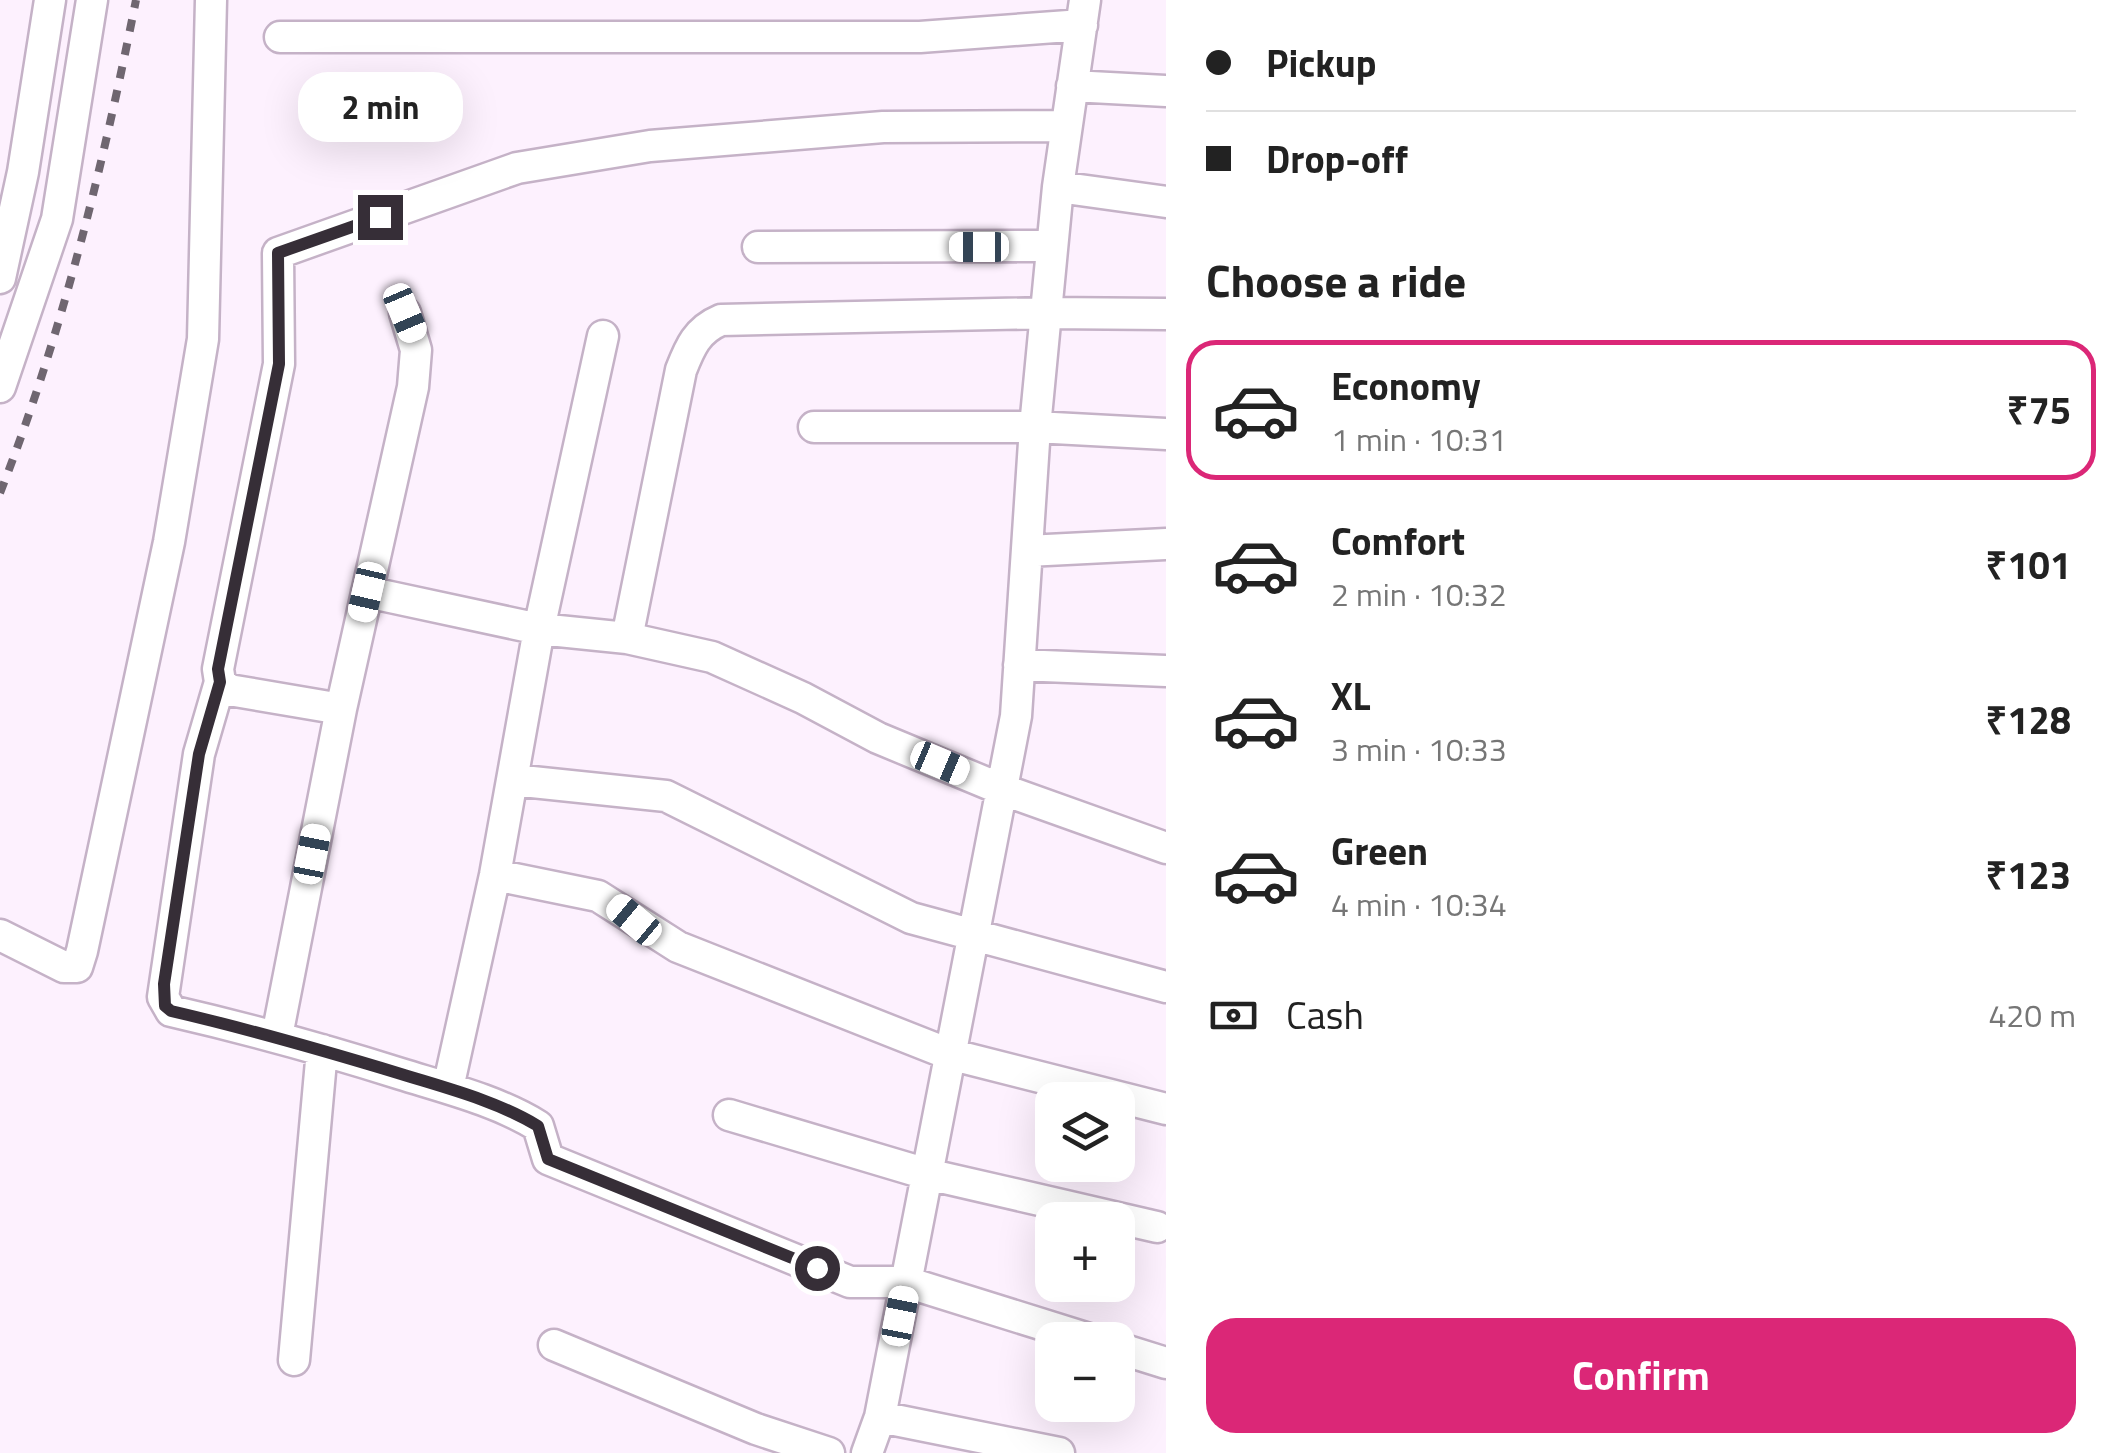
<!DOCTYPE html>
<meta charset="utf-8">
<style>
body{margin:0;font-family:"Titillium Web",sans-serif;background:#f6f6f6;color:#222;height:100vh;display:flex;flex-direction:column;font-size:38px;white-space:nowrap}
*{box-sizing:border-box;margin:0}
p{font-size:32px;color:#767676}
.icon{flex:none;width:55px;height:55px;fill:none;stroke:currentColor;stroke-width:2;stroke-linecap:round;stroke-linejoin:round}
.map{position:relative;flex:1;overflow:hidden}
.details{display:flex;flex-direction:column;background:#fff;width:950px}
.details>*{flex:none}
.guide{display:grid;align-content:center;height:220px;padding:0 40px;background:#fff}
.fabs{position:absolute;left:1035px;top:1082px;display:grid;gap:20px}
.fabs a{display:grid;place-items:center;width:100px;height:100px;border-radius:20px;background:#fff;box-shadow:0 10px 40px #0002;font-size:50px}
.end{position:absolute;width:45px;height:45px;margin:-22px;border:12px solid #362e37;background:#fff;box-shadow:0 0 0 5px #fff}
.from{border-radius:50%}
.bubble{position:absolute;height:70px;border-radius:30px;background:#fff;box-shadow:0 10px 40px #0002;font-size:32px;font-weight:700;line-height:70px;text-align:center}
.car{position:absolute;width:30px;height:60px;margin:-30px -15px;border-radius:12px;box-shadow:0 0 8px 2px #0007;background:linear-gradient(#fff 24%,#345 0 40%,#fff 0 76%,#345 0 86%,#fff 0)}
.guide b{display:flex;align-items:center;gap:35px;height:95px;font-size:38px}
.guide b+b{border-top:2px solid #e0e0e0}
.guide i{width:25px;height:25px;background:#222}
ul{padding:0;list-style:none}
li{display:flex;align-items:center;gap:30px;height:140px;margin:0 20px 15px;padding:0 20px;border:5px solid transparent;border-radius:30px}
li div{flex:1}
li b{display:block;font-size:38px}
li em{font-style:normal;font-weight:700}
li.current{border-color:#db2777}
li>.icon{width:90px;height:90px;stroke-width:1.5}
h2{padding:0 40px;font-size:45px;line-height:120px}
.pay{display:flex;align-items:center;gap:25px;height:110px;padding:0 40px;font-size:38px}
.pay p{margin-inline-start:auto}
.button{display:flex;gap:20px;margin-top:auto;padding:20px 40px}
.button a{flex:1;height:115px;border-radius:30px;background:#db2777;color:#fff;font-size:40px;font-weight:700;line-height:115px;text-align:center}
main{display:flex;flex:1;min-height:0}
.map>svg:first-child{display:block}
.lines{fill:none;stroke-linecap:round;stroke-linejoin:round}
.minor-casing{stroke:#c5b2c7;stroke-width:35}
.minor{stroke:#fff;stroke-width:30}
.rail{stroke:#6f6670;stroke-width:8;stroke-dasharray:12 12;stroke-linecap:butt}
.route{stroke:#362e37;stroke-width:12}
</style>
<main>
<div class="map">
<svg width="1166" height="1453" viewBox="0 0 1166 1453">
<rect width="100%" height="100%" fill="#fdf1fe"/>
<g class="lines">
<defs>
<path id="minor" d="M280,37H920L1082,25
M1072,86L1166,91
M1065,126L883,127L650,146L517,168L278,253L279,364L218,669L220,682L199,754L163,997L171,1011C249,1029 325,1050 401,1074C446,1088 498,1101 538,1126L548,1159L850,1282H906L1092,1340
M1058,187L1166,202
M758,247L1052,246
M0,278L23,172L50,0
M0,387L57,219L92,0
M814,427H1035L1166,434
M1027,551L1166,544
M367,592L539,629L627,638L712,657L803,698L878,738L1001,789L1166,848
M627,638L681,370C690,347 697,330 721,320L1046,313L1166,314
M1019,665L1166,671
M220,682L229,690L341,709
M513,780L666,796L911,918L1166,987
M495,875L598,896L678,947L949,1054L1166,1109
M0,935L64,967H77L82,951L169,542L203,339L211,0
M277,1036L341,709L413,387L416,350L405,313
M448,1088L495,875L539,629L603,336
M729,1115L927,1174L1157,1227
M554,1345L756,1429L829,1453
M1118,1348L1166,1363
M294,1360L322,1050
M880,1417L1059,1453
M867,1453L880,1417L1016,716L1035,427L1058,187L1085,0"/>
</defs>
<use href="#minor" class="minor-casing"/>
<use href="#minor" class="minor"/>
<path class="rail" d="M0,493C62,335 103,166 136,0"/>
</g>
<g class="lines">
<path class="route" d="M380,217L278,253L279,364L218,669L220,682L199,754L164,984L165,1006L171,1011C249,1029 325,1051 401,1074C446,1088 497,1101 538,1126L548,1159L817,1268"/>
</g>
</svg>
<div class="fabs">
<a><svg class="icon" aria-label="layers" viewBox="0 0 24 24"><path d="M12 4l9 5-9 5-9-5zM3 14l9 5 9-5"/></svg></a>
<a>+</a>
<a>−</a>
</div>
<i class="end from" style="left:817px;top:1268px"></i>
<i class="end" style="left:380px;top:217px"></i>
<div class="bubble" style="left:298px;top:72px;width:165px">2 min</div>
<i class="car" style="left:979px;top:247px;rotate:270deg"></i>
<i class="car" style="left:405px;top:313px;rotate:157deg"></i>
<i class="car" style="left:367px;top:592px;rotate:193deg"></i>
<i class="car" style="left:940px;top:763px;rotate:113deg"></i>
<i class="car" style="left:312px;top:854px;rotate:11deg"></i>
<i class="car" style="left:634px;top:920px;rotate:310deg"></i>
<i class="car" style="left:900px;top:1316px;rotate:11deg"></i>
</div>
<section class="details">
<div class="guide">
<b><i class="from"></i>Pickup</b>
<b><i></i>Drop-off</b>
</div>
<h2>Choose a ride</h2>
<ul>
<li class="current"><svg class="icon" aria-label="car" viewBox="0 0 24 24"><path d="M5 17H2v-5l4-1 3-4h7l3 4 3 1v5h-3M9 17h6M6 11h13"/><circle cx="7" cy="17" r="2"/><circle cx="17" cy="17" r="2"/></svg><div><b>Economy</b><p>1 min · 10:31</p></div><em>₹75</em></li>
<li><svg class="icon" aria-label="car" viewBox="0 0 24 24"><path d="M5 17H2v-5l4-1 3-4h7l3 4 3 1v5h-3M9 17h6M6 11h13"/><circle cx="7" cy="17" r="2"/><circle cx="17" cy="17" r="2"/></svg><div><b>Comfort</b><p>2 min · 10:32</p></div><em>₹101</em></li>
<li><svg class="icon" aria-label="car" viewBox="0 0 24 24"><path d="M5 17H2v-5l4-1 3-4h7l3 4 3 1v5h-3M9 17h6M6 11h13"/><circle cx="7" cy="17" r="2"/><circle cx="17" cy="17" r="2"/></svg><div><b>XL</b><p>3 min · 10:33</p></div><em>₹128</em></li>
<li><svg class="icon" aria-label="car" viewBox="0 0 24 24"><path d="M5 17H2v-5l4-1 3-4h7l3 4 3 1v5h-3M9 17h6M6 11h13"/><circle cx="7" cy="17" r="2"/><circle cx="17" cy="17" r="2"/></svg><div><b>Green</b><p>4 min · 10:34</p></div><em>₹123</em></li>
</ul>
<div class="pay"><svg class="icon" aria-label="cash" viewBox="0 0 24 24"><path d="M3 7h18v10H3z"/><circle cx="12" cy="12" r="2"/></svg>Cash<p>420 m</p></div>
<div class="button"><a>Confirm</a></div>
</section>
</main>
